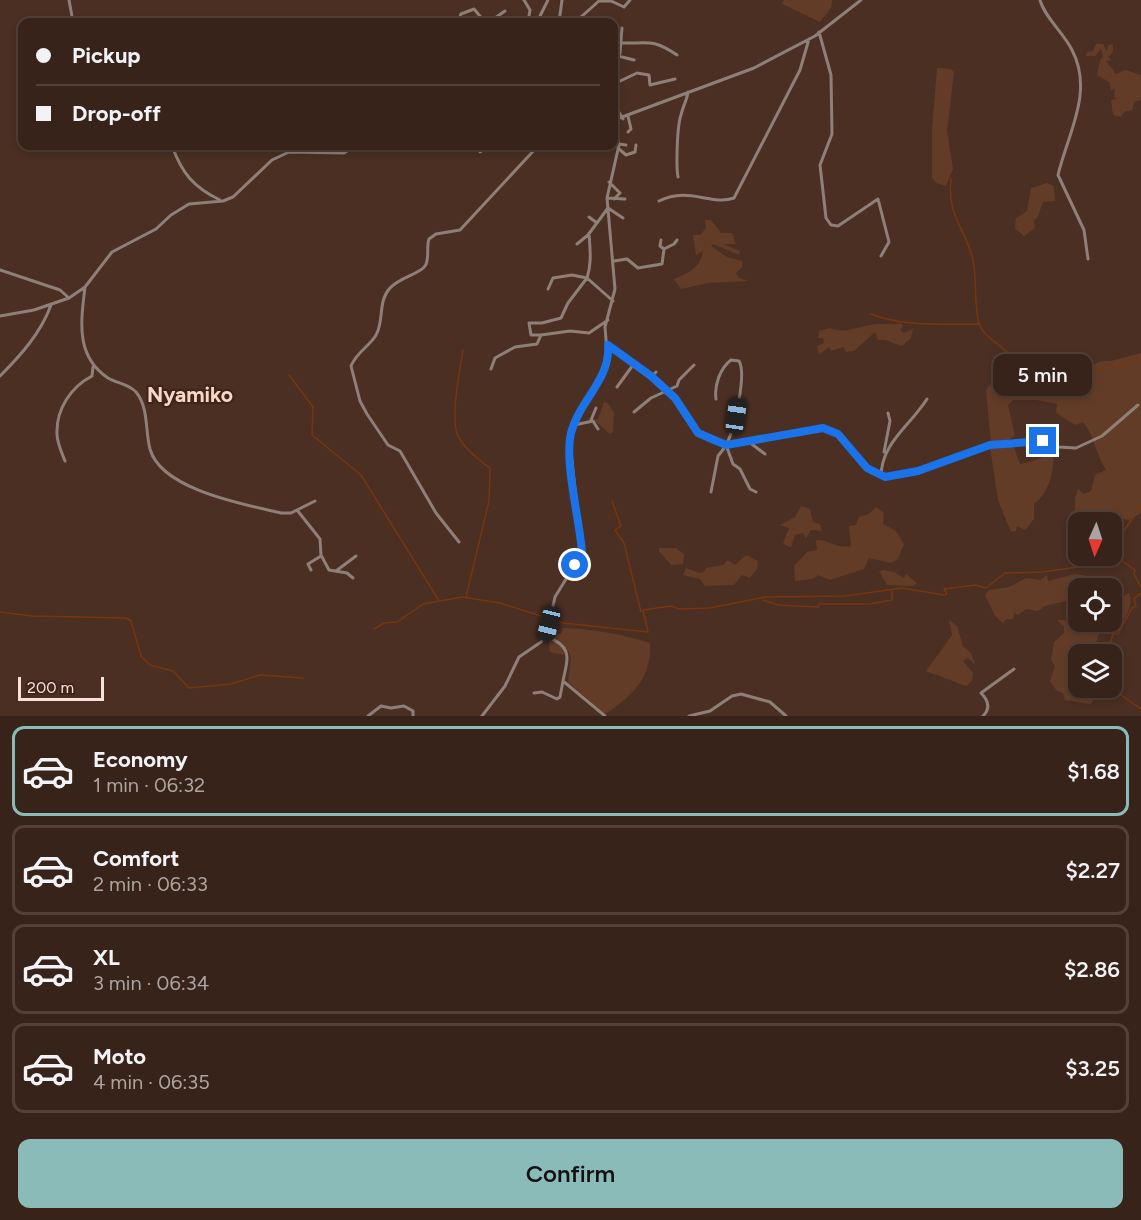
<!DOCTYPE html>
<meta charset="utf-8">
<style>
body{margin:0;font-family:Figtree,sans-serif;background:#3f2b23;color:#f1f3f6;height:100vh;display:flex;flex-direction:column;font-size:22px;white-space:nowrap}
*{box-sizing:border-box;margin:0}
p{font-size:20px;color:#aba4a2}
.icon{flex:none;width:33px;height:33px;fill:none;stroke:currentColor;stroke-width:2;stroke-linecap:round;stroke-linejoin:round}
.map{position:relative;height:716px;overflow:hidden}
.panel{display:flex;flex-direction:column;background:#38231a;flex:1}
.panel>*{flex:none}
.banner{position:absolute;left:18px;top:18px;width:600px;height:132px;border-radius:12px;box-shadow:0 3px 9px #0003,0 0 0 2px #524039;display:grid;align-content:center;height:132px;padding:0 18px;background:#38231a}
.needle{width:39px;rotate:183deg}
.tools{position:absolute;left:1068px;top:512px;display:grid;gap:12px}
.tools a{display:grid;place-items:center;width:54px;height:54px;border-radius:12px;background:#38231a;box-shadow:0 3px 9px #0003,0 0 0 2px #524039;font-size:30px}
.scale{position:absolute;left:18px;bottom:15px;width:86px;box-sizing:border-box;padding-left:6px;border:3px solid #f4e3da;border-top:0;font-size:16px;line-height:21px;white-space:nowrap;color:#f4e3da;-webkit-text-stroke:4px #3f2519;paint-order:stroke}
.end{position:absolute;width:27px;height:27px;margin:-14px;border:8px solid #1a73e8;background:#fff;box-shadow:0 0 0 3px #fff}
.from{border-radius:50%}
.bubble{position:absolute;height:42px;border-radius:12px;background:#38231a;box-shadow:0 3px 9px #0003,0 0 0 2px #524039;font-size:20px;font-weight:600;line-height:42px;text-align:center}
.car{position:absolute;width:18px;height:36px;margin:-18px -9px;border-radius:8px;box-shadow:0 0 4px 2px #0007;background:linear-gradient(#222 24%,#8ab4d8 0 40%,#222 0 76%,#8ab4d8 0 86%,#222 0)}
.banner b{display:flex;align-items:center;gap:21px;height:57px;font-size:22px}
.banner b+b{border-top:2px solid #524039}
.banner i{width:15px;height:15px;background:#f1f3f6}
ul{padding:10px 0 0;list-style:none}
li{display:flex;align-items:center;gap:18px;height:90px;margin:0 12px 9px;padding:0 6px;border:3px solid #524039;border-radius:12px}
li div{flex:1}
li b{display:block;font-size:22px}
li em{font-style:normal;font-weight:600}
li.active{border-color:#8bbbb9}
li>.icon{width:54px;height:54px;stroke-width:1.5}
.action{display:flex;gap:12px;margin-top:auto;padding:12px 18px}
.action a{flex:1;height:69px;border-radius:12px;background:#8bbbb9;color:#111;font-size:24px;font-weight:600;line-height:69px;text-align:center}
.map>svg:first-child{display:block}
.green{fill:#633c28}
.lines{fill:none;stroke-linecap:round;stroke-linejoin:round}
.stream{stroke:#77360f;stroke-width:1.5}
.minor{stroke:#8e7f79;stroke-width:3}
.route{stroke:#1a73e8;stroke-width:8}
.labels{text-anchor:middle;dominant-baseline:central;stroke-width:4.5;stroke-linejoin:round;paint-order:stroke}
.quarter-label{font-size:21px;font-weight:bold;fill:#f9d7c6;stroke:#3f2519}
</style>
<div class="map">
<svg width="1141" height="716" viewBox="0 0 1141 716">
<rect width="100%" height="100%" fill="#4a2f22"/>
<path class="green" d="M784,0H832V1L831,8L820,22L782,4Z
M1096,44H1103L1107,52L1108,45L1113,44V52L1108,57L1112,60L1106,61L1116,74L1126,70L1141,75V100L1134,102L1132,110L1124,112L1121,117L1113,115L1111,100L1117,99L1114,97L1115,89L1111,90L1109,82L1097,75L1100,60L1103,57L1101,49L1095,56H1086L1087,52L1093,51Z
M937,68L951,69L954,72L947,131L953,169L946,186L936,183L932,178V129Z
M1047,183L1054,186L1055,201L1043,202L1038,216L1034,220L1035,228L1024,236L1015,228L1016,218L1027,211L1031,188Z
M705,220H711L721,233H732L736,244H723L740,251L739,255L713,244L711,246L727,257L742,261V267L736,273L739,278L749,281L708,283L681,289L674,279C688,273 701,268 703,251L696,255L693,235H700L706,228Z
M901,323L903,326L900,330L904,333L913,329L911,338L902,346L885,340H878L875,332L854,351L846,352L843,347L831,351L829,347L819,355L817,346L824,343L823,338H818L819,331L830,328C847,335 860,325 877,324C885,323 894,326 901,323Z
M1141,353V513L1129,520L1119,518L1112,527V522H1078V548L1070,544L1071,512L1075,510V498L1078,489L1084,494L1091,491L1095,475L1106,470C1096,455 1094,434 1083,422L1075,425L1056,413L1057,404L1037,400H1013L1008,405L1015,436L1008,440L991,443L986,390L995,378L1003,373L1048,371L1075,375L1101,361H1111Z
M604,402L608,403L614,413L613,432L610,434L594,420L598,419Z
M1001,445H1013L1020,464L1034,461L1053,452C1055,470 1049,493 1034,504V519L1025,530L1017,526L1016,531L1011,532L998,500L990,447Z
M801,506L810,509L813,522L820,524L822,531L811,530L806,538L803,533L795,535L791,548L783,543L789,528L780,525L795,517Z
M876,507L884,513L883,524L896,531L904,544L898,559L891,563L869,558L864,569L830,580L818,575L813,579L795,581L794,566L807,552L817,550L816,540C829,539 834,549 851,546L849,526L856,525L859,517L869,514Z
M659,548H676L684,554L683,564L671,565L659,551Z
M746,555L758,561L757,569L750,578L742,575L734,585L705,586L700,579L683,575L686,568L700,573L704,572L706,568L723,565L728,560L735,565Z
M884,570L894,572L904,578L906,574L917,583L913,586L887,585L879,571Z
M1075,574L1087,576L1093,582L1094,588H1078V598L1045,606L1038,611L1026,609L1018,615L1014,613L1013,619H1006L1003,623L995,616L985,595L989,590L1009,587L1026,578L1040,580L1047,575L1048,581Z
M1129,593C1134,606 1126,617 1118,628L1100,630L1096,643L1079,649L1088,653L1078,654V687H1085L1086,690L1094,687C1096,694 1096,699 1090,704L1065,700L1063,693L1056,690L1050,681L1055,666L1051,660L1054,642L1064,633V627L1057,620L1074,621L1078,614V621H1112V602Z
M949,620L957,626L963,646L971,653L975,664L967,658L963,661L973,673L972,681L966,686L926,671L952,635Z
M553,623L558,634H561L563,628C592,629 622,634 650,643C652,677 633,696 605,714L568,682L571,658L568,650L564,655L550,652C548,642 549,632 553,623Z"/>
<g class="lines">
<path class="stream" d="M951,178C947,216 963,224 972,256C978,277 973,301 979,323C982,334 992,339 1000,346C1038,384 1092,372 1141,361
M871,314C904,327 942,324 979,324
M463,350C460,369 449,422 459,438C466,450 479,460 490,468L489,501L466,597
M289,375L313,407L312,435L361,475L438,599
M612,501L621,526L615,530L624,543L641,612
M1112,548L1141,506
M1107,555L1109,562
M763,600L778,605L818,607L819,604H869L892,600V591
M0,612L32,616L126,618L131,621L141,656L150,665L173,671L189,688L231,684L260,675L303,678
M374,629L384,623L397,622L423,604L462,597L500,603L563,623L648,632L643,610L671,606L679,609L710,608L765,597L845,596L902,588L944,595L947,594L944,589L976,585L986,588L1005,573L1042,572L1122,561L1135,570L1134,574L1141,587
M1107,654L1113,634H1118L1132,608L1136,606L1134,599L1141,593
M1112,684L1121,695L1141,709"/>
<path class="minor" d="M69,0L73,22
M524,0L530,10L528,22
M1040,0C1045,18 1064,33 1072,50C1094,92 1068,133 1058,175L1084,230L1088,259
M462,22L459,19L461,14L474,9L485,22
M489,22L505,11
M537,22L548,0
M547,22H559
M559,22L562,0
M567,22L581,17L599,1H611L624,7L630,0
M819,32L831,75L832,134L820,165L826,218L831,225L838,226L878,199L889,242L881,256
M620,43C649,44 652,38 677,55
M618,56L634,60
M614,68L620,53L622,28
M614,68L618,71L615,83
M614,84L637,73L649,75L650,85L675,79
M614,95L616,97L614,100
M614,104L623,119
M614,120L754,68L815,36L861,0
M628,132L631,129L628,116
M619,144L626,145
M172,146C182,173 193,187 220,200
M618,148L626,155L635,152L636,145
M480,152L489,146
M678,177C676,166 677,126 681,115C683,106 687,100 688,92
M609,182L620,193L614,199
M607,198L625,199
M659,201C689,186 710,206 734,198L800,70L809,39
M589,217L597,223
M661,240L660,246L664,249
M577,244L588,235L608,208L623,218
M614,261L627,259L638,268L662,264L664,249L674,244L677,240
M0,270L60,290L69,298
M85,287C81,321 75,356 108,378C116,383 129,384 136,392C149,408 145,431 150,449C161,490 247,505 281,513H291L315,501
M548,289L553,278L572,275L587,278C592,263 590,249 589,233
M0,316L34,310L69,298L85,287L112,252L156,229L171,215L189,204L223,201L233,197L272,160L289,152L344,153L355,146
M541,335H531L529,323H542L561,318L568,303L587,278L613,301
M608,345L651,377L675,398L698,433L708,440L732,445L823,427L838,434L867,468L885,478L917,471L998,444L1037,441L1058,447L1076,448L1102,436L1138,405
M491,369L495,358L515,347L537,344L541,335L570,331L589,333L608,320
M0,376C20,356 41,333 51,305
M651,377L656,372
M617,387L633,365
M716,399C714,386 720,368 731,360L739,361C747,374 734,431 726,445L733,464L740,469L750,489L756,492
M634,412L651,398L677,386L679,380L694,365
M591,420L596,408
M574,425L593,421L598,429
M749,442L765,454
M884,452L890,421L888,413
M65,461C62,453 57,443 57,434C56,409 71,387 92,376L93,367
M881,477C881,443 910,426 927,399
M711,492L718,456L725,447
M297,510L320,539L321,555L329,570L347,573L353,578
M459,542L436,513L400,451L388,445L367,414L360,401L351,366C357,351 372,345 377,333C384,318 378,301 390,288C400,277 420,274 425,266C430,259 426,247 429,239L436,234L460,230L538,146
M311,570L308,564L321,556
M336,571L356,556
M546,636C573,647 568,657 563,681L605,716
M534,693L542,692L557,699L560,697L563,681
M368,716L381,706L391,708L404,706L413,711V716
M482,716L505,686L519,657L541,642L546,636L555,597L582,553L570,443L574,425L585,401L608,365L605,327L615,289L607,198L619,145L614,123
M689,716L710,711L732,696L741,694L770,702L786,716
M983,716C991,708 988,700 981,693L1014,669"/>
</g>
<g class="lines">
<path class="route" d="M575,565L582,553C580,520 564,463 571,433C579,401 611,379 608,345L651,376L675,398L698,433L726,445L823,428L838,434L867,468L885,477L918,471L990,445L1043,441"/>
</g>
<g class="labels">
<g class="quarter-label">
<text x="190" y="394">Nyamiko</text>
</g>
</g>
</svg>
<div class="tools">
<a><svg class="needle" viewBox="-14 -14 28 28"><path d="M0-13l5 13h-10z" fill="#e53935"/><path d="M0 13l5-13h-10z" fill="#aba4a2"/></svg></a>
<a><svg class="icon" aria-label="locate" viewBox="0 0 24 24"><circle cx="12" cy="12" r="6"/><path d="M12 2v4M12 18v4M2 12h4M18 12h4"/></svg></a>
<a><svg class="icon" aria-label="layers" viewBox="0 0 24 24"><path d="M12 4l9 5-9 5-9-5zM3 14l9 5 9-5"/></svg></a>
</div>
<div class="scale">200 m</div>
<i class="end from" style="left:575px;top:565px"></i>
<i class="end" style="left:1043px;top:441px"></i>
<div class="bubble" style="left:993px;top:354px;width:99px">5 min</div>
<i class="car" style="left:736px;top:416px;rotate:8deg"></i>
<i class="car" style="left:549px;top:624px;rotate:194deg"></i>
<div class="banner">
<b><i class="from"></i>Pickup</b>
<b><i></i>Drop-off</b>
</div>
</div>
<section class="panel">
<ul>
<li class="active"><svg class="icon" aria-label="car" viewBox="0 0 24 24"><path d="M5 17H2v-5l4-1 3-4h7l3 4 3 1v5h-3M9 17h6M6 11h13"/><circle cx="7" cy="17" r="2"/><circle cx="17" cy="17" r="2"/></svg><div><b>Economy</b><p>1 min · 06:32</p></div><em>$1.68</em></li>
<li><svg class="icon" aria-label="car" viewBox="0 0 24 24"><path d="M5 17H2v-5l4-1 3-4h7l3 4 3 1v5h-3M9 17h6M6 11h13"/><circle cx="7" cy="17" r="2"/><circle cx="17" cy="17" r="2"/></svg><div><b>Comfort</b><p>2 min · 06:33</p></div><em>$2.27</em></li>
<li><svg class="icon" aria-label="car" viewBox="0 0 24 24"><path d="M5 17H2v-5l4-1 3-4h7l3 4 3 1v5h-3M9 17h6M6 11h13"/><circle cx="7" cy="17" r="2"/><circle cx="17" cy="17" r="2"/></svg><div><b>XL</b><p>3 min · 06:34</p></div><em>$2.86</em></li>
<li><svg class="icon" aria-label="car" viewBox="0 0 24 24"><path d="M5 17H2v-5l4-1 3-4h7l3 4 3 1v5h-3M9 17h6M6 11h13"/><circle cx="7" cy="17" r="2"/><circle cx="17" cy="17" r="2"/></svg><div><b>Moto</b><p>4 min · 06:35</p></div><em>$3.25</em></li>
</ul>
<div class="action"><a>Confirm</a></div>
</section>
